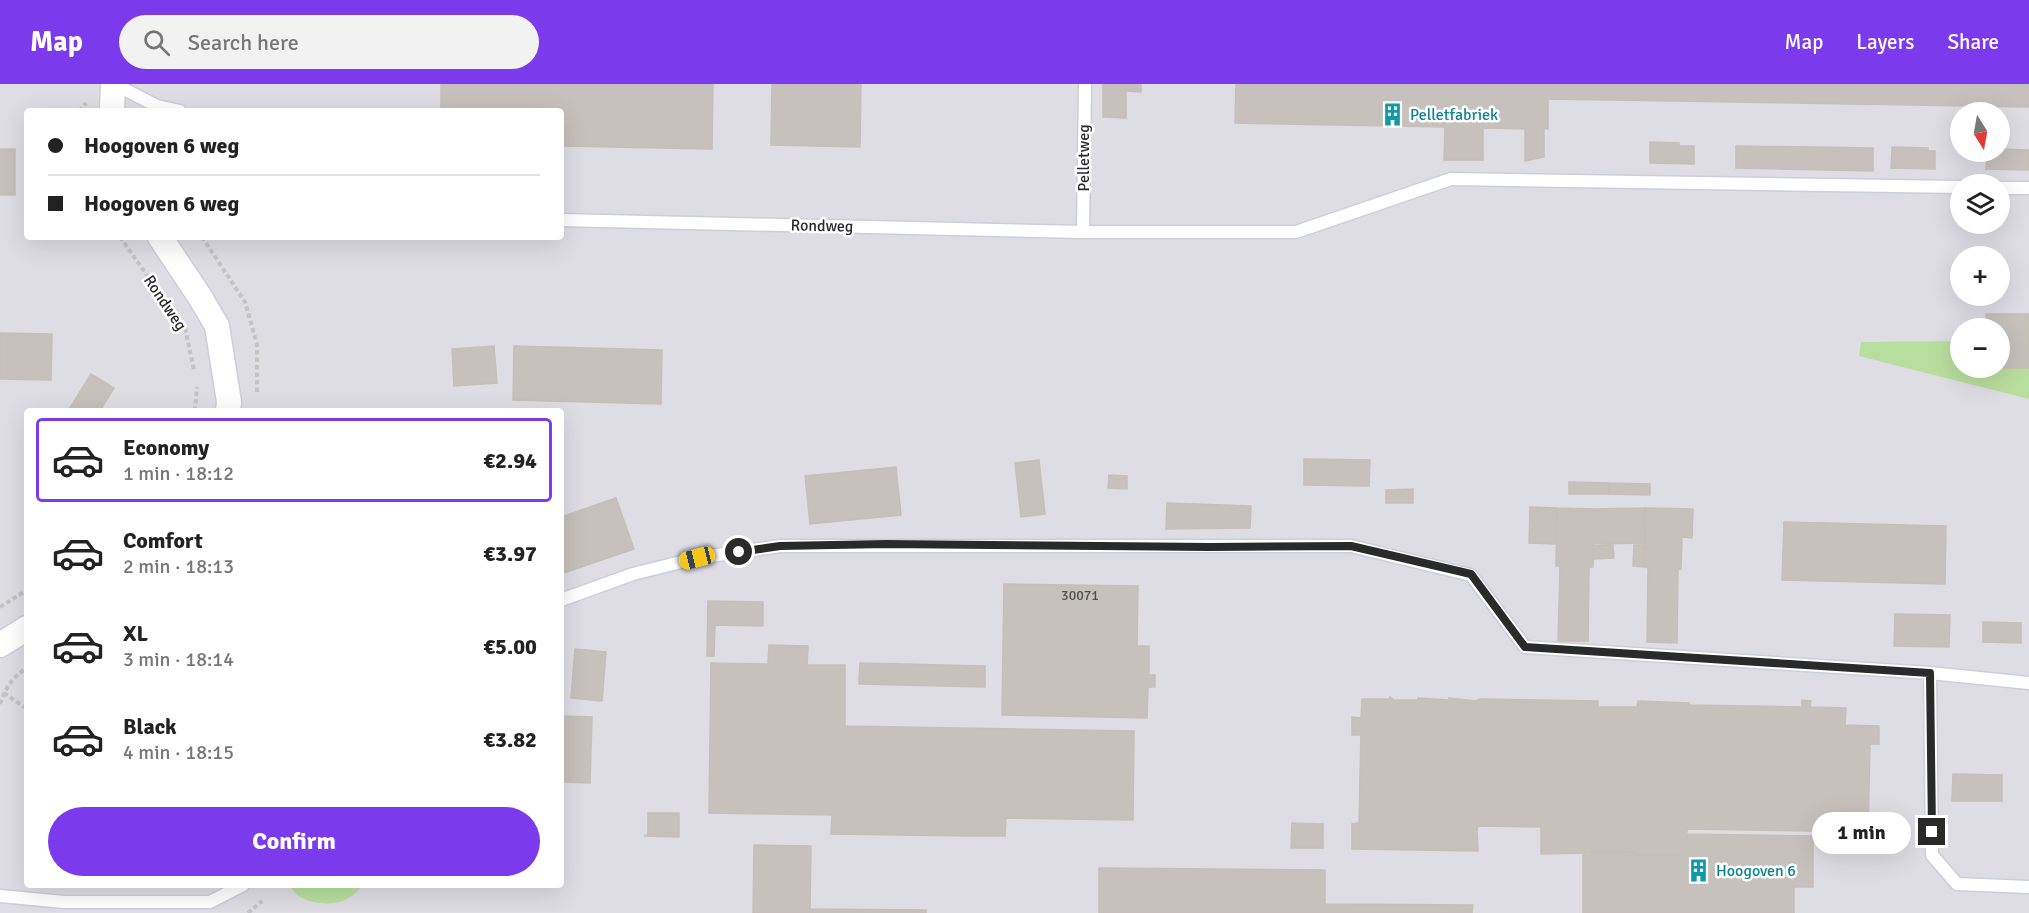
<!DOCTYPE html>
<meta charset="utf-8">
<style>
body{margin:0;font-family:Signika,sans-serif;background:#f2f2f2;color:#222;height:100vh;display:flex;flex-direction:column;font-size:22px;white-space:nowrap}
*{box-sizing:border-box;margin:0}
p{font-size:20px;color:#767676}
.icon{flex:none;width:33px;height:33px;fill:none;stroke:currentColor;stroke-width:2;stroke-linecap:round;stroke-linejoin:round}
.map{position:relative;flex:1;overflow:hidden}
.side{position:absolute;left:24px;top:324px;width:540px;height:480px;display:flex;flex-direction:column;background:#fff;border-radius:6px;box-shadow:0 6px 24px #0002}
.side>*{flex:none}
.hud{position:absolute;left:24px;top:24px;width:540px;height:132px;border-radius:6px;box-shadow:0 6px 24px #0002;display:grid;align-content:center;height:132px;padding:0 24px;background:#fff}
.needle{width:39px;rotate:169deg}
.fabs{position:absolute;left:1950px;top:18px;display:grid;gap:12px}
.fabs a{display:grid;place-items:center;width:60px;height:60px;border-radius:50%;background:#fff;box-shadow:0 6px 24px #0002;font-size:30px}
.end{position:absolute;width:27px;height:27px;margin:-14px;border:8px solid #2a2a2a;background:#fff;box-shadow:0 0 0 3px #fff}
.from{border-radius:50%}
.bubble{position:absolute;height:42px;border-radius:21px;background:#fff;box-shadow:0 6px 24px #0002;font-size:20px;font-weight:700;line-height:42px;text-align:center}
.car{position:absolute;width:18px;height:36px;margin:-18px -9px;border-radius:8px;box-shadow:0 0 4px 2px #0007;background:linear-gradient(#f5c518 24%,#345 0 40%,#f5c518 0 76%,#345 0 86%,#f5c518 0)}
.hud b{display:flex;align-items:center;gap:21px;height:57px;font-size:22px}
.hud b+b{border-top:2px solid #e0e0e0}
.hud i{width:15px;height:15px;background:#222}
ul{padding:10px 0 0;list-style:none}
li{display:flex;align-items:center;gap:18px;height:84px;margin:0 12px 9px;padding:0 12px;border:3px solid transparent;border-radius:6px}
li div{flex:1}
li b{display:block;font-size:22px}
li em{font-style:normal;font-weight:700}
li.selected{border-color:#7c3aed}
li>.icon{width:54px;height:54px;stroke-width:1.5}
.cta{display:flex;gap:12px;margin-top:auto;padding:12px 24px}
.cta a{flex:1;height:69px;border-radius:36px;background:#7c3aed;color:#fff;font-size:24px;font-weight:700;line-height:69px;text-align:center}
header{display:flex;align-items:center;gap:36px;box-sizing:border-box;height:84px;padding:0 30px;background:#7c3aed;color:#fff}
header strong{font-size:28px}
nav{display:flex;gap:33px;margin-inline-start:auto;font-size:21px}
.search{width:420px;height:54px;background:#f2f2f2;display:flex;align-items:center;gap:15px;box-sizing:border-box;padding:0 21px;border-radius:33px;color:#767676;font-size:22px}
.map>svg:first-child{display:block}
.industrial{fill:#dedde4;fill-rule:evenodd}
.green{fill:#b8de9d}
.building{fill:#c6c1bc;stroke:#c6bfb7;stroke-width:1.5}
.lines{fill:none;stroke-linecap:round;stroke-linejoin:round}
.service-casing{stroke:#cbcfda;stroke-width:15}
.minor-casing{stroke:#cbcfda;stroke-width:27}
.path{stroke:#c3c3c3;stroke-width:4;stroke-dasharray:4.5 3;stroke-linecap:butt}
.service{stroke:#fff;stroke-width:12}
.minor{stroke:#fff;stroke-width:24}
.route{stroke:#2a2a2a;stroke-width:8}
.labels{text-anchor:middle;dominant-baseline:central;stroke-width:5;stroke-linejoin:round;paint-order:stroke}
.number-label{font-size:14px;fill:#51504e}
.culture-label{font-size:16px;fill:#0d838f;stroke:#fff;text-anchor:start}
.street-label{font-size:16px;fill:#2a2a2a;stroke:#fff}
</style>
<header>
<strong>Map</strong>
<div class="search"><svg class="icon" aria-label="search" viewBox="0 0 24 24"><circle cx="10" cy="10" r="6"/><path d="M15 15l6 6"/></svg>Search here</div>
<nav><a>Map</a><a>Layers</a><a>Share</a></nav>
</header>
<div class="map">
<svg width="2029" height="829" viewBox="0 0 2029 829">
<rect width="100%" height="100%" fill="#ebe4dd"/>
<path class="industrial" d="M0,0H2029V829H0ZM27,27H561V153H27ZM1960,28H2000V68H1960ZM1960,100H2000V140H1960ZM1960,172H2000V212H1960ZM1960,244H2000V284H1960ZM27,327H561V801H27Z"/>
<path class="green" d="M1960,257V284H2000V257H2029V315L1859,272L1861,258Z
M290,801H363C357,808 350,815 340,818C324,822 296,818 290,801Z"/>
<path class="building" d="M441,0H713L712,65L561,62V27H441Z
M772,0H861L860,63L771,61Z
M1103,0H1141V8L1126,7V34L1103,33Z
M1236,0H2029V23L1548,15V45L1544,44V73L1525,77V45L1483,44V76H1444L1445,43L1235,39Z
M1650,58L1679,59V62H1694V80L1650,79Z
M1736,62L1873,64V87L1736,84Z
M1892,63L1928,64V67H1935V85L1891,84Z
M0,65H15V111H0Z
M2000,65L2029,66V86L1986,85L1987,68H2000Z
M1986,230H2029V284H1985H2000V244H1986Z
M0,249L52,250L51,296L0,295Z
M494,262L497,299L454,302L452,265Z
M514,262L662,266L661,320L513,316Z
M91,290L114,304L100,327H68Z
M1304,375L1370,376L1369,402L1304,401Z
M1039,376L1045,430L1021,433L1015,379Z
M896,383L901,431L810,440L805,392Z
M1109,391L1127,392V405L1108,404Z
M1569,398L1609,399V410H1569Z
M1609,399L1650,400V411L1609,410Z
M1413,405V419H1386V406Z
M616,414L634,465L561,490V433Z
M1167,419L1251,422L1250,444L1166,445Z
M1530,423L1557,424L1556,460L1529,459Z
M1557,424L1594,425L1593,483H1589L1588,557H1558L1560,482H1556Z
M1645,424V459L1593,460L1594,425Z
M1645,424L1693,425L1692,454L1682,453L1681,485L1678,484L1677,559L1647,558L1648,484L1644,483Z
M1784,438L1946,442L1945,500L1782,496Z
M1613,461L1614,474L1594,475L1593,462Z
M1634,461H1644V483L1633,482Z
M1004,500L1138,502L1137,562H1149V591H1155V603H1148L1147,634L1002,631Z
M708,517L763,518V542L715,541L714,572H707Z
M1895,530L1950,531L1949,563L1894,562Z
M1983,538L2021,539V559L1983,558Z
M769,561L808,562L807,581H845V642L1134,647L1133,736L1006,734L1005,752H970L831,750L832,731L709,729L711,579L768,580Z
M575,565L606,568L602,617L571,614Z
M860,579L985,582V603L859,600Z
M1390,613L1394,616H1418V614L1449,616V614L1476,617L1480,615L1598,617V623H1637L1638,617L1689,619V621L1802,623V616L1811,617L1810,623L1846,624L1845,641L1879,642V660H1870L1868,748L1687,745L1686,772L1636,771V768L1541,770V743L1479,742L1477,744L1478,767L1352,765V740L1359,739L1361,651H1352V633L1361,634L1362,615H1390Z
M561,632L592,633L590,699L561,698Z
M1953,690L2002,691V717H1952Z
M648,729H679V753L644,752L648,750Z
M1292,739L1323,740V764H1291Z
M1687,750L1813,752V803H1794V829H1583V770H1591V767L1636,768V771L1686,772Z
M754,761L811,762L810,825L926,826V829H753Z
M1099,784L1325,786V820L1473,821L1472,829H1099Z"/>
<g class="lines">
<defs>
<path id="service" d="M114,0L157,22L180,27
M2000,104H2029
M561,136L1083,148H1296L1451,95L1960,103
M1083,148L1085,0
M561,516L633,490L697,474L780,462H1351L1471,491L1525,563L1930,589L1932,771L1957,800L2029,803
M1930,589L2029,599
M0,812L64,818H210L243,801"/>
<path id="minor" d="M112,27L113,0
M160,153L200,213L217,242L229,318L228,327
M0,561L27,544"/>
</defs>
<use href="#service" class="service-casing"/>
<use href="#minor" class="minor-casing"/>
<path class="path" d="M79,27L86,19
M120,153L180,238
M202,153L245,218L257,260V308
M185,244L194,286
M195,327L197,303
M0,523L27,506
M4,609L27,625
M0,620C5,605 13,592 27,584
M248,829L262,817"/>
<use href="#service" class="service"/>
<use href="#minor" class="minor"/>
</g>
<g class="lines">
<path class="route" d="M739,468L780,462L886,460L1210,463L1351,462L1471,490L1525,563L1930,589L1932,748"/>
</g>
<defs>
<symbol id="building-bare" viewBox="-9 -9 18 18"><path d="M-4-6H4V6H1V3H-1V6H-4ZM-2.5-4.3h1.7v1.8h-1.7ZM.8-4.3h1.7v1.8H.8ZM-2.5-1h1.7V.8h-1.7ZM.8-1h1.7V.8H.8Z" fill="#0f9aa8" stroke="#fff" stroke-width="2.5" paint-order="stroke"/></symbol>
</defs>
<g fill-rule="evenodd">
<use href="#building-bare" x="1376" y="14" width="33" height="33"/>
<use href="#building-bare" x="1682" y="770" width="33" height="33"/>
</g>
<g class="labels">
<g class="number-label">
<text x="1080" y="511">30071</text>
</g>
<g class="culture-label">
<text x="1410" y="31">Pelletfabriek</text>
<text x="1716" y="787">Hoogoven 6</text>
</g>
<g class="street-label">
<text transform="translate(1084 74) rotate(-90)">Pelletweg</text>
<text transform="translate(822 142) rotate(1)">Rondweg</text>
<text transform="translate(165 219) rotate(56)">Rondweg</text>
</g>
</g>
</svg>
<div class="fabs">
<a><svg class="needle" viewBox="-14 -14 28 28"><path d="M0-13l5 13h-10z" fill="#e53935"/><path d="M0 13l5-13h-10z" fill="#767676"/></svg></a>
<a><svg class="icon" aria-label="layers" viewBox="0 0 24 24"><path d="M12 4l9 5-9 5-9-5zM3 14l9 5 9-5"/></svg></a>
<a>+</a>
<a>−</a>
</div>
<i class="end from" style="left:739px;top:468px"></i>
<i class="end" style="left:1932px;top:748px"></i>
<div class="bubble" style="left:1812px;top:728px;width:99px">1 min</div>
<i class="car" style="left:697px;top:474px;rotate:256deg"></i>
<div class="hud">
<b><i class="from"></i>Hoogoven 6 weg</b>
<b><i></i>Hoogoven 6 weg</b>
</div>
<section class="side">
<ul>
<li class="selected"><svg class="icon" aria-label="car" viewBox="0 0 24 24"><path d="M5 17H2v-5l4-1 3-4h7l3 4 3 1v5h-3M9 17h6M6 11h13"/><circle cx="7" cy="17" r="2"/><circle cx="17" cy="17" r="2"/></svg><div><b>Economy</b><p>1 min · 18:12</p></div><em>€2.94</em></li>
<li><svg class="icon" aria-label="car" viewBox="0 0 24 24"><path d="M5 17H2v-5l4-1 3-4h7l3 4 3 1v5h-3M9 17h6M6 11h13"/><circle cx="7" cy="17" r="2"/><circle cx="17" cy="17" r="2"/></svg><div><b>Comfort</b><p>2 min · 18:13</p></div><em>€3.97</em></li>
<li><svg class="icon" aria-label="car" viewBox="0 0 24 24"><path d="M5 17H2v-5l4-1 3-4h7l3 4 3 1v5h-3M9 17h6M6 11h13"/><circle cx="7" cy="17" r="2"/><circle cx="17" cy="17" r="2"/></svg><div><b>XL</b><p>3 min · 18:14</p></div><em>€5.00</em></li>
<li><svg class="icon" aria-label="car" viewBox="0 0 24 24"><path d="M5 17H2v-5l4-1 3-4h7l3 4 3 1v5h-3M9 17h6M6 11h13"/><circle cx="7" cy="17" r="2"/><circle cx="17" cy="17" r="2"/></svg><div><b>Black</b><p>4 min · 18:15</p></div><em>€3.82</em></li>
</ul>
<div class="cta"><a>Confirm</a></div>
</section>
</div>
